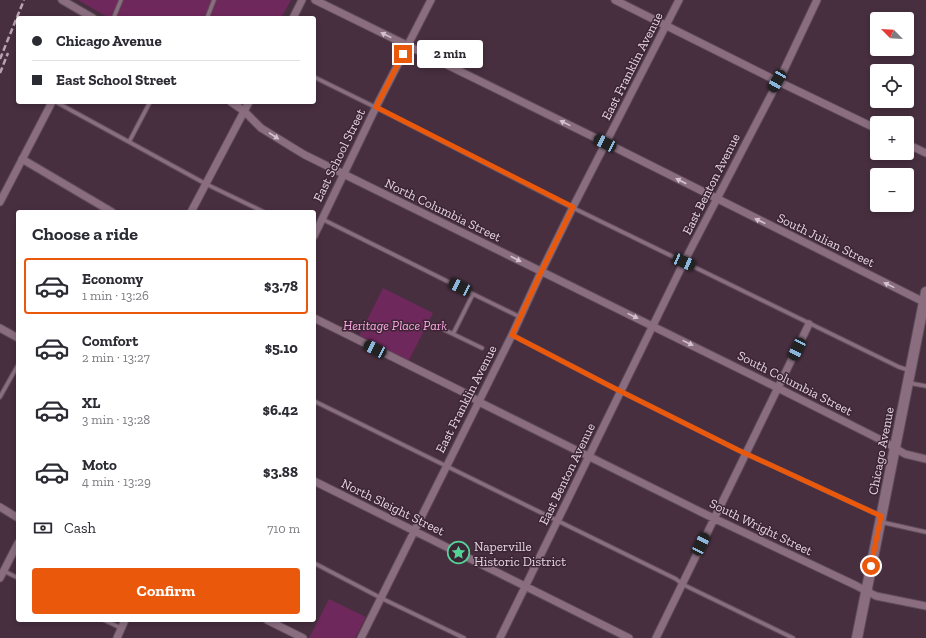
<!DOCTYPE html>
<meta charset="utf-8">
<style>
body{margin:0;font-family:"Zilla Slab",serif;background:#f7f7f7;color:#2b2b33;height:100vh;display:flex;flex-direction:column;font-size:15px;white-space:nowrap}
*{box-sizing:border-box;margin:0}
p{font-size:13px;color:#7c7c81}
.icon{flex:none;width:22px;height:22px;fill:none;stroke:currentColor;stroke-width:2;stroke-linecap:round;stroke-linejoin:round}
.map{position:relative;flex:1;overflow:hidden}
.drawer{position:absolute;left:16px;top:210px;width:300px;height:412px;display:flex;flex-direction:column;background:#fff;border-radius:4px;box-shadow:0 2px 6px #0003}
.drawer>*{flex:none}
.top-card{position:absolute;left:16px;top:16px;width:300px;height:88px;border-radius:4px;box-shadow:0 2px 6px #0003;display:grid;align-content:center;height:88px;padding:0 16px;background:#fff}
.needle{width:26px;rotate:294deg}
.tools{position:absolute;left:870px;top:12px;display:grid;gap:8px}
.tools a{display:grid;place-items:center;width:44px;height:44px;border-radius:4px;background:#fff;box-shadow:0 2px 6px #0003;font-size:20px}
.end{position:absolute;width:18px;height:18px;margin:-9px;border:5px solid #ea580c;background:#fff;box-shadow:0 0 0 2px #fff}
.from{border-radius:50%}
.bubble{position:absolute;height:28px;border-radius:4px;background:#fff;box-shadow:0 2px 6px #0003;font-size:13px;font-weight:800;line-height:28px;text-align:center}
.car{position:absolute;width:12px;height:24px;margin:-12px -6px;border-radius:5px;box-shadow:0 0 3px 1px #0007;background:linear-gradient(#222 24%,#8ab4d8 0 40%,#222 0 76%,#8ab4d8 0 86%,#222 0)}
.top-card b{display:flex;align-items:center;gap:14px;height:38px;font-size:15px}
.top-card b+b{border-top:1px solid #e1e1e2}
.top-card i{width:10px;height:10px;background:#2b2b33}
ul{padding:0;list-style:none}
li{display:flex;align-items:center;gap:12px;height:56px;margin:0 8px 6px;padding:0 8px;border:2px solid transparent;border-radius:4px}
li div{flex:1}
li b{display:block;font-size:15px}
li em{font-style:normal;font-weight:800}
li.selected{border-color:#ea580c}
li>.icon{width:36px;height:36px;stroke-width:1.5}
h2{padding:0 16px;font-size:18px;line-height:48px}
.pay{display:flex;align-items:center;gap:10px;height:44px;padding:0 16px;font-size:15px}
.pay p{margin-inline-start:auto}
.cta{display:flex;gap:8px;margin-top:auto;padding:8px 16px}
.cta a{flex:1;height:46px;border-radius:4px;background:#ea580c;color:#fff;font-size:16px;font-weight:800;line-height:46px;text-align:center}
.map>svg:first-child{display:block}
.green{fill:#6e285b}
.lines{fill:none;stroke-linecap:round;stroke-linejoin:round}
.lane-casing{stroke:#614d5a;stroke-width:5.5}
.street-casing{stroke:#614d5a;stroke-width:9}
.secondary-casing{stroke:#614d5a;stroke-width:12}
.lane{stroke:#8a6e80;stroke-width:3.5}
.street{stroke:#8a6e80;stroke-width:7}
.secondary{stroke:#8a6e80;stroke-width:10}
.rail{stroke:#b7a4b0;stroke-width:2.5;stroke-dasharray:6 3;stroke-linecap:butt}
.oneway{fill:#d4c2ce}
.route{stroke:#ea580c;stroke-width:5}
.labels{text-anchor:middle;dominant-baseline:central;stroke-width:3;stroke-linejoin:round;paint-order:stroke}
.street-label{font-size:13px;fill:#e7d7e1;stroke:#3c2535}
.park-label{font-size:13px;font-style:italic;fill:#fda8e2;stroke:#3c2535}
.poi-label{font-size:13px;fill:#e7d7e1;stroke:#3c2535;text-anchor:start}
</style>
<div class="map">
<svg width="926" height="638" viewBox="0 0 926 638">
<rect width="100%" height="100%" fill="#472f3f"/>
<path class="green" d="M78,0H291L281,18H109Z
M383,288L433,313L408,362L358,338Z
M329,599L366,617L355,638H309Z"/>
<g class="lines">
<defs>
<path id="lane" d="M116,18L114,17L121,0
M207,18L214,0
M314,77L383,111L561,202L899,367L908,370
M56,102L206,184L264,212
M129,142L150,102
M322,219L473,294
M434,325L453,334
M512,335L610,386L738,450L881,516
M482,348L453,334L473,294L520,317
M909,383L926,386
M0,397L18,365
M314,401C434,461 555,520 676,579L682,584L793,638
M881,522L926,532
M314,563L381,598L464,638
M4,571L18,578
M104,620L121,628"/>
<path id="street" d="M62,0L93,18
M315,0L612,146L926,303
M615,0L777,81L877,129
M293,18L302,0
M231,102L244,111L261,128L295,149L305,155L778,388L885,442L905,454L926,459
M907,144L926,153
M22,159L112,212
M0,202L52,102
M191,212L249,102
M314,236L376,107L431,0
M314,318L467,394L479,402L707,515L855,585L876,596L926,606
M0,328L18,338
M314,481L629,638
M0,507L18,518
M0,578L18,543
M267,620L303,638
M117,638L125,620
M361,638L512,335L541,272L573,207L679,0
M500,638L684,262L782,74L817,0
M656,638L809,324"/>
<path id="secondary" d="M857,638L926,292"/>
</defs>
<use href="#lane" class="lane-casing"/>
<use href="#street" class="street-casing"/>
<use href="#secondary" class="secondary-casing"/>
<use href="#lane" class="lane"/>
<use href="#street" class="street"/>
<use href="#secondary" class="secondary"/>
<path class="rail" d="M0,59L24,0
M0,73L8,53"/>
</g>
<defs><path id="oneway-solid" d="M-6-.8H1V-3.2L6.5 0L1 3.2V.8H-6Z"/></defs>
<g class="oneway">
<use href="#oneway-solid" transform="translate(386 35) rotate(-154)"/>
<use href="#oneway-solid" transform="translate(565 123) rotate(-154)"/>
<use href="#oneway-solid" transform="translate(274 136) rotate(33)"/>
<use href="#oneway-solid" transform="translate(681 181) rotate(-153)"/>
<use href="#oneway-solid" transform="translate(760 221) rotate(-154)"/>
<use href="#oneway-solid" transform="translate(516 259) rotate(27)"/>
<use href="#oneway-solid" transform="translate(889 285) rotate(-154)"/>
<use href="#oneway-solid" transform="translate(633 316) rotate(26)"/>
<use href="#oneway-solid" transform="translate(688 343) rotate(26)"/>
</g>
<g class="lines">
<path class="route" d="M403,54L376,107L573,207L541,272L512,335L610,386L738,450L881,516L871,566"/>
</g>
<defs>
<symbol id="sight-ring" viewBox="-11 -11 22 22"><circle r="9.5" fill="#3c2535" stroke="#53d396" stroke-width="1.5"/><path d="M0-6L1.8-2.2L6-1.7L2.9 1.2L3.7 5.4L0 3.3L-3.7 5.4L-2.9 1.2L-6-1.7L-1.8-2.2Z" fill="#53d396"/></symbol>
</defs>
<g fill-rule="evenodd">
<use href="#sight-ring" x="446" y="540" width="25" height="25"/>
</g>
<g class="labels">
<g class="street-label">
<text transform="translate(632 66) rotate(-63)">East Franklin Avenue</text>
<text transform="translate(339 155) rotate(-64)">East School Street</text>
<text transform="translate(711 184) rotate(-63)">East Benton Avenue</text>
<text transform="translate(443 210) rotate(26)">North Columbia Street</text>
<text transform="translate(826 240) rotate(26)">South Julian Street</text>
<text transform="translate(795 383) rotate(27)">South Columbia Street</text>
<text transform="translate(466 399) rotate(-63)">East Franklin Avenue</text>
<text transform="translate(881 451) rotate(-79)">Chicago Avenue</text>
<text transform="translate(567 474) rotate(-64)">East Benton Avenue</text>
<text transform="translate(393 507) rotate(26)">North Sleight Street</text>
<text transform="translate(761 527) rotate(26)">South Wright Street</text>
</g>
<g class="park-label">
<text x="395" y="325">Heritage Place Park</text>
</g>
<g class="poi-label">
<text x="474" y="546">Naperville<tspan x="474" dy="15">Historic District</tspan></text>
</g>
</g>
</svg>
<div class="tools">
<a><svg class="needle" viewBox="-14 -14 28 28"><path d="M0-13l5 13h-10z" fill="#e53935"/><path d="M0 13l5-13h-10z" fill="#7c7c81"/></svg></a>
<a><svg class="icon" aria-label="locate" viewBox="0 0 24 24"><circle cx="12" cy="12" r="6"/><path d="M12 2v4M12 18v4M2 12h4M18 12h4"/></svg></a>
<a>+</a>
<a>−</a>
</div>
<i class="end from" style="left:871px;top:566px"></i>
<i class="end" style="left:403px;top:54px"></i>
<div class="bubble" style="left:417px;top:40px;width:66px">2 min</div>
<i class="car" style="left:777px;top:81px;rotate:210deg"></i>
<i class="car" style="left:605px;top:143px;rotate:296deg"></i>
<i class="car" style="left:684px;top:262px;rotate:113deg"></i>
<i class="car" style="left:460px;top:287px;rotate:296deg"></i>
<i class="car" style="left:375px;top:349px;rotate:297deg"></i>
<i class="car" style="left:797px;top:349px;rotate:206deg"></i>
<i class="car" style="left:701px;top:544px;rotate:26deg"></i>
<div class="top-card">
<b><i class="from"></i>Chicago Avenue</b>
<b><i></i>East School Street</b>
</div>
<section class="drawer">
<h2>Choose a ride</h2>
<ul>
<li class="selected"><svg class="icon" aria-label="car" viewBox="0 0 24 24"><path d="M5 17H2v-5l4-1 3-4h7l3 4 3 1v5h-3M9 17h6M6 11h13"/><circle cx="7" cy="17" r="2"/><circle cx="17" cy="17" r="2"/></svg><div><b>Economy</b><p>1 min · 13:26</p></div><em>$3.78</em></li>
<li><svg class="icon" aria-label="car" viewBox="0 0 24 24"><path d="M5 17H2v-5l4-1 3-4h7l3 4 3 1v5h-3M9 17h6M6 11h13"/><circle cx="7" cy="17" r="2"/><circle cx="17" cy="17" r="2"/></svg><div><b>Comfort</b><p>2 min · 13:27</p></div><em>$5.10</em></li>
<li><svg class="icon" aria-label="car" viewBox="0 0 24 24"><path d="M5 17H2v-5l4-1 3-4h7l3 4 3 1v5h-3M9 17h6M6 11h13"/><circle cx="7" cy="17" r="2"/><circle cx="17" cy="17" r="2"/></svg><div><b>XL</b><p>3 min · 13:28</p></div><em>$6.42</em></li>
<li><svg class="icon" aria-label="car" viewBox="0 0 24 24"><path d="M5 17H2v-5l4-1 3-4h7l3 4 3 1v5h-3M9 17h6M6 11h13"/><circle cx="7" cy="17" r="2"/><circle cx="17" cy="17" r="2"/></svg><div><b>Moto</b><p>4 min · 13:29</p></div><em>$3.88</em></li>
</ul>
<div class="pay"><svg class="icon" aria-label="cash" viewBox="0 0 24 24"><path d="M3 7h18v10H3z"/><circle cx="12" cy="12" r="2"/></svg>Cash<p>710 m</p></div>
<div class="cta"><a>Confirm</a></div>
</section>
</div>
